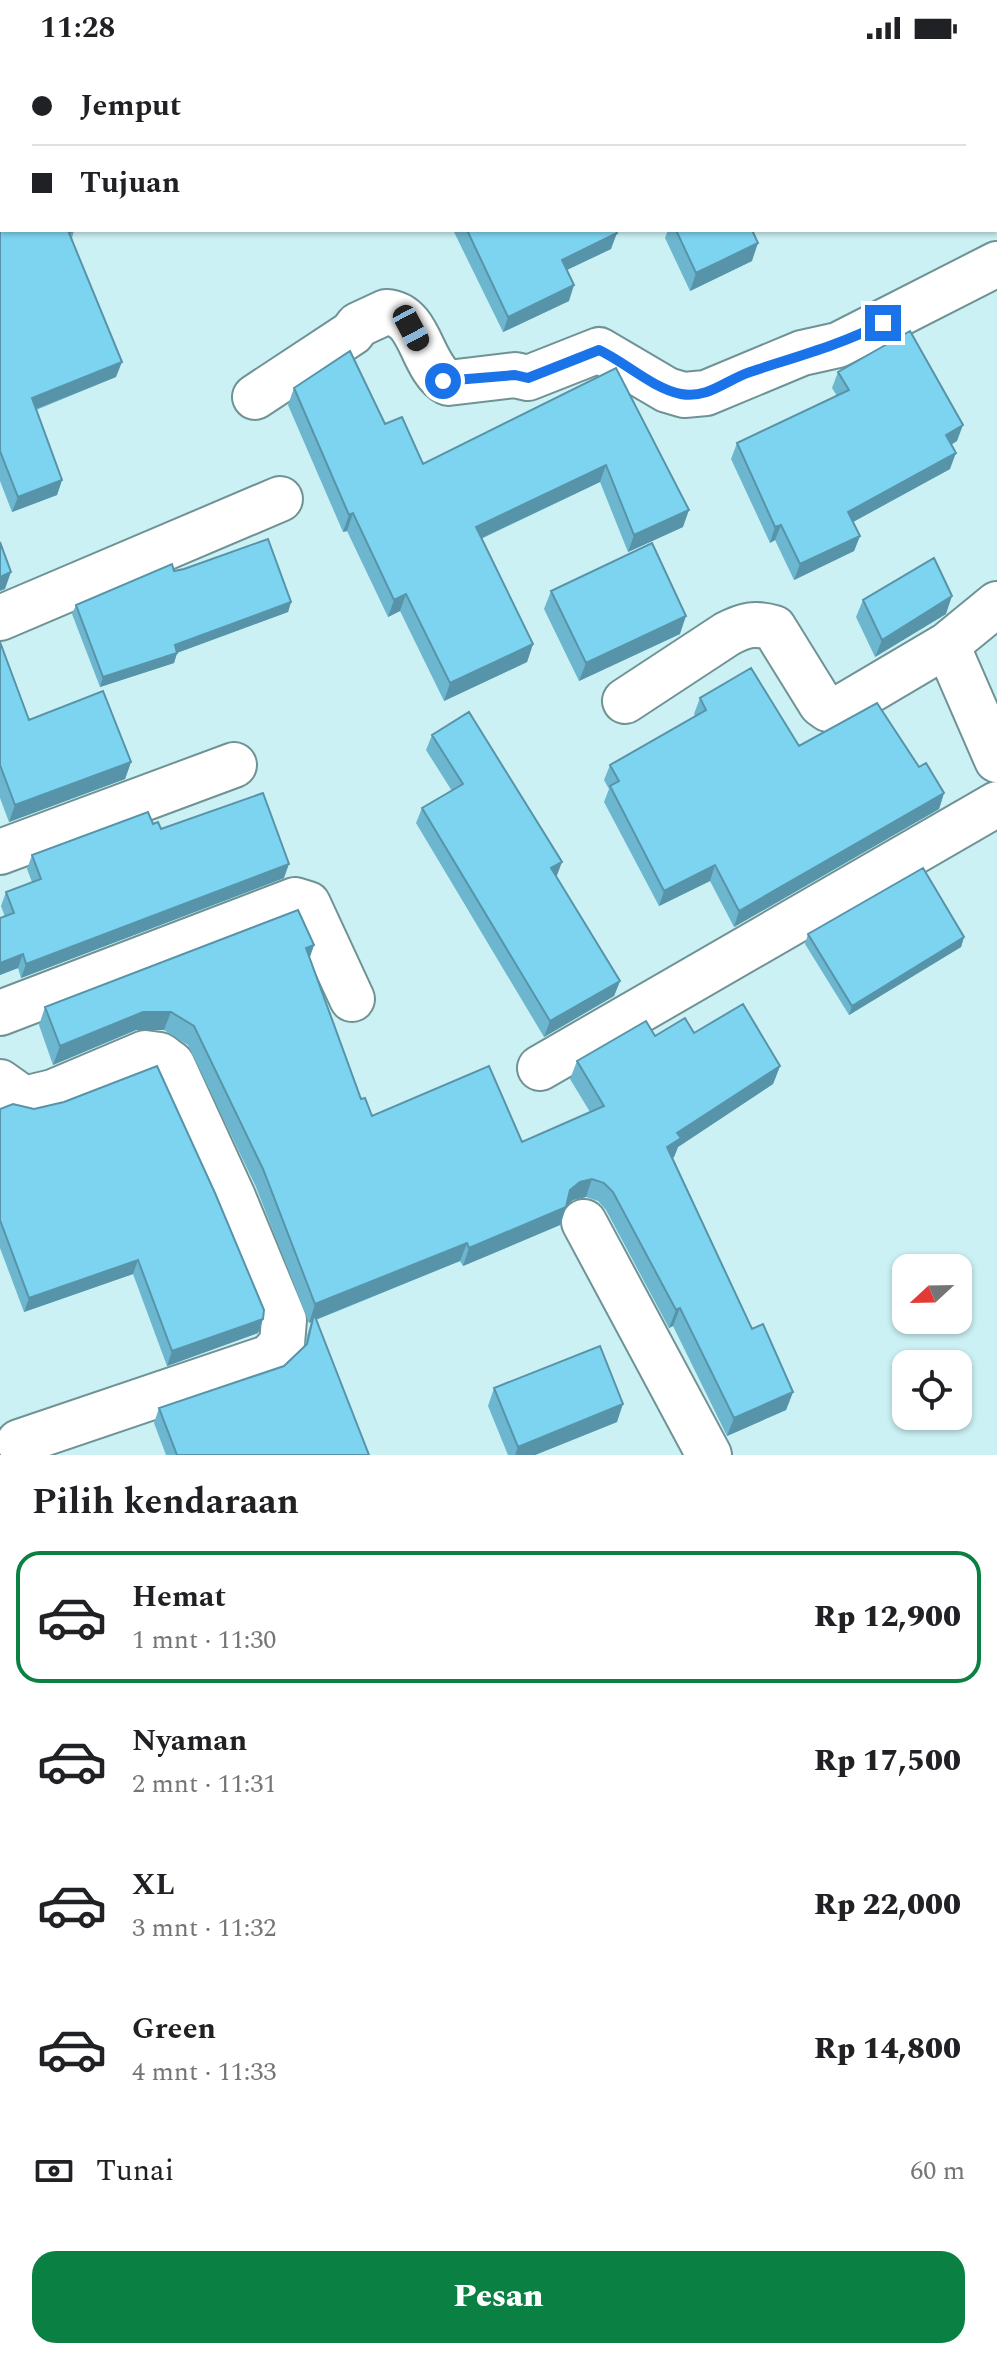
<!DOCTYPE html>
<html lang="id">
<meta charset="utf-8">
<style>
body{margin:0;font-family:Spectral,serif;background:#f2f2f2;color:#202124;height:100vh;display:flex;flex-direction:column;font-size:30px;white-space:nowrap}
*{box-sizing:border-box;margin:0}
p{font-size:26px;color:#757577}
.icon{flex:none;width:44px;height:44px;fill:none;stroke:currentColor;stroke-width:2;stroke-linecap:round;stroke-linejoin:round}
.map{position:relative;height:1399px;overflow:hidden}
.details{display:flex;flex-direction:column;background:#fff;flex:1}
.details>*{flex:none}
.guide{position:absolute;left:0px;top:0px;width:998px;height:176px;box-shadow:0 2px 6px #0004;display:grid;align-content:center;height:176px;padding:0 32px;background:#fff}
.needle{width:52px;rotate:248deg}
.controls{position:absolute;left:892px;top:1198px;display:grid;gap:16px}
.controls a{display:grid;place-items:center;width:80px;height:80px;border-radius:16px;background:#fff;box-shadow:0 2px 6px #0004;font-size:40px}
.end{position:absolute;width:36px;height:36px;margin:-18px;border:10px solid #1a73e8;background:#fff;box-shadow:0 0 0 4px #fff}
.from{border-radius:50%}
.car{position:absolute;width:24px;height:48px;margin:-24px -12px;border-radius:10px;box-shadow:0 0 6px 2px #0007;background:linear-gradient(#222 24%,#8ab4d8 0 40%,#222 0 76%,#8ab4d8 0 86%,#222 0)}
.guide b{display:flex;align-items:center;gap:28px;height:76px;font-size:30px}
.guide b+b{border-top:2px solid #e0e0e0}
.guide i{width:20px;height:20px;background:#202124}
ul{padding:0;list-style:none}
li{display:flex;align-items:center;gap:24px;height:132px;margin:0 16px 12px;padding:0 16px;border:4px solid transparent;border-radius:24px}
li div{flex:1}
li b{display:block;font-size:30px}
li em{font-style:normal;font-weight:800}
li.active{border-color:#0b8043}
li>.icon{width:72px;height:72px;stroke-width:1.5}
h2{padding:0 32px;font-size:36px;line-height:96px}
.pay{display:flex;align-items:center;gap:20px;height:88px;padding:0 32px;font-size:30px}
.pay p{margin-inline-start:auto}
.button{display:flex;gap:16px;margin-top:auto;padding:16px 32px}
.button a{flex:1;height:92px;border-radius:24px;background:#0b8043;color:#fff;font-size:32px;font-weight:800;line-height:92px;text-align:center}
.status{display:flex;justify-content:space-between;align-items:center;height:56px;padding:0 40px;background:#fff;direction:ltr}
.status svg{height:22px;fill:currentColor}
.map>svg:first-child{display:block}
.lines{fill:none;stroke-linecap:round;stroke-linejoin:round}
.minor-casing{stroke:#6f9295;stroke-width:48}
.minor{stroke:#fff;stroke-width:44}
.wall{fill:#6cb6cf}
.shaded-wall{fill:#5894a9}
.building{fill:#7dd4f1;stroke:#5894a9;stroke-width:2}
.route{stroke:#1a73e8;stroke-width:10}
</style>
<div class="status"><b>11:28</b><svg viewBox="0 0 49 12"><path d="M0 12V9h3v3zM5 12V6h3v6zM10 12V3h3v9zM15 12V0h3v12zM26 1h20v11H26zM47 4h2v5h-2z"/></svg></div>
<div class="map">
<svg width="997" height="1399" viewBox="0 0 997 1399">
<rect width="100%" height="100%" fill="#cbf1f4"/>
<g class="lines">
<defs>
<path id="minor" d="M0,132L2,131
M255,341L352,277L358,269L386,256C422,258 420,311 448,327L515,319L528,322L599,294L667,334L684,339L706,337L802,297L838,289L997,208
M0,562L280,443
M947,589L997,704
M625,645L727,578C744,569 755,566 774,572L821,648L828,653L842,651L947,589L997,548
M0,796L234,709
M0,957L295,844L308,848L352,943
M540,1012L997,748
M0,1026L24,1043L53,1036L145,997L160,999L172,1008L233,1141L284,1264L282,1287L270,1301L19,1386
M584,1166L709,1399"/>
</defs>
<use href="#minor" class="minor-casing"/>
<use href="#minor" class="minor"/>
</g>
<path class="wall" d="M0,152L74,175L72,182L116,321L36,354L62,424L57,439L12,456L0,425Z
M453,174H615L611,193L567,214L569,245L503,276Z
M668,174H752V205L690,235L665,182Z
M616,312L683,471L628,496L600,426L481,483L533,588L527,606L444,645L400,555L388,561L347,475L343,476L288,349L294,332L385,368L423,408Z
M838,316L957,385L951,389L950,413L853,466L860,480L854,495L794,524L775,484L770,487L731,403L737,387L837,340L832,332Z
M174,515L291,546L288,556L177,597L174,607L100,631L72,558L76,549Z
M551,535L680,578L579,625L544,553Z
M863,544L946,558L875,601L856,561Z
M0,586L29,664L131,706L125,723L9,766L0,742Z
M700,642L799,690L919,711L944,737L939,753L734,871L710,825L659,850L604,746L609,733L604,724L610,709L695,660L694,658Z
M432,679L620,925L614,940L544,981L416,767L422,752L452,735L426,694Z
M153,768L161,773L284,822L21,922L18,912L0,919V862L5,861L1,850L6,836L32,826L27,813L32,799Z
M808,878L964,881L961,891L849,959L805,888Z
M314,889L309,902L361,1043L372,1060L522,1086L590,1056L570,1023L577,1005L655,980L694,977L780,1010L773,1028L678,1091L674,1101L673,1102L752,1273L793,1336L786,1354L727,1380L673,1270L669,1272L606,1154L598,1145L586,1141L573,1144L567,1149L560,1169L463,1210L460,1205L316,1264L369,1399H166L154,1367L159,1352L284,1310L304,1290L311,1266L309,1267L256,1131L188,989L164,974H136L53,1009L39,969L45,951Z
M0,1053L263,1263L258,1277L167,1310L133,1218L24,1256L0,1192Z
M494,1332L617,1366L535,1399H508L488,1350Z"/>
<path class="shaded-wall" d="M617,177L611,193L556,219L562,204Z
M758,187L752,205L690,235L696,217Z
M574,229L569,245L503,276L508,261Z
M122,306L116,321L26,357L32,342Z
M963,369L957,385L940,395L946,379Z
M956,397L950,413L842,472L848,456Z
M606,409L600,426L469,488L476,471Z
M62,424L57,439L12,456L18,441Z
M689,454L683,471L628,496L634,479Z
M353,457L347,475L343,476L349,459Z
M781,469L775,484L770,487L775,471Z
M860,480L854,495L794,524L800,508Z
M11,516L5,533L0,535V521Z
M406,538L400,555L388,561L394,544Z
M952,540L946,558L875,601L882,584Z
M291,546L288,556L171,599L175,589Z
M686,560L680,578L579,625L586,607Z
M533,588L527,606L444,645L450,627Z
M177,597L174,607L100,631L103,621Z
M131,706L125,723L9,766L15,749Z
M944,737L939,753L734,871L739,855Z
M562,806L556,822L551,812Z
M289,808L284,822L21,922L26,908Z
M715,809L710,825L659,850L664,835Z
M964,881L961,891L849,959L852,950Z
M314,889L308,907L306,892Z
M23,898L18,912L0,919V907Z
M620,925L614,940L544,981L550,965Z
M143,956H171L164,974H136L53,1009L60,990Z
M780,1010L773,1028L678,1091L674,1101L661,1109L667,1091L677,1077Z
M592,1123L586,1141L573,1144L564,1152L566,1151L560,1169L463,1210L469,1192L580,1126Z
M467,1187L460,1205L312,1265L314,1258L311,1266L309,1267L315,1248Z
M138,1204L133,1218L24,1256L29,1242Z
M680,1252L673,1270L669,1272L676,1254Z
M263,1263L258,1277L167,1310L172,1295Z
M793,1336L786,1354L727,1380L734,1362Z
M623,1348L617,1366L535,1399H515L518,1391Z"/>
<path class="building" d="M996,51L997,53L996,87Z
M0,152H2V174H74L69,177L122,306L32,342L62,424L18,441L0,395Z
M467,174H615L617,177L562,204L574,229L508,261Z
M676,174H752L758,187L696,217Z
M910,275L963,369L946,379L956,397L848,456L860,480L800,508L781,469L775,471L737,387L849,334L838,316Z
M350,295L385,368L402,361L423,408L616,312L689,454L634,479L606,409L476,471L533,588L450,627L406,538L394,544L353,457L349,459L294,332Z
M268,483L291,546L175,589L177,597L103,621L76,549L172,508L174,515L184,513Z
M0,486L11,516L0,521Z
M652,487L686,560L586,607L551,535Z
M934,502L952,540L882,584L863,544Z
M0,586L29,664L103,635L131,706L15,749L0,709Z
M751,612L799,690L877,647L919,711L926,707L944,737L739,855L715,809L664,835L610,730L619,725L610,709L706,654L700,642Z
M469,656L562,806L551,812L620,925L550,965L422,752L463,728L432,679Z
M263,737L289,808L26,908L23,898L0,907V862L14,857L6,836L41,823L32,799L148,756L153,768L158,766L161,773Z
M923,812L964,881L852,950L808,878Z
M298,854L314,889L306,892L361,1043L365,1042L372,1060L489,1010L522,1086L604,1050L577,1005L646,965L655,980L685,962L694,977L743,948L780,1010L677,1077L681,1082L667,1091L752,1273L763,1268L793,1336L734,1362L680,1252L676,1254L613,1136L604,1127L592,1123L580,1126L570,1134L566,1151L469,1192L467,1187L315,1248L263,1113L194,970L171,956H143L60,990L45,951Z
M157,1010L215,1137L264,1254L263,1263L172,1295L138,1204L29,1242L0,1164V1053L13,1048L34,1053L64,1046Z
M314,1258L369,1399H177L159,1352L284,1310L307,1288Z
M600,1290L623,1348L518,1391L494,1332Z"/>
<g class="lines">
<path class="route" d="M443,325L515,319L528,322L599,294C625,306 652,332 681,338C708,343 726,324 750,316C795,301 841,289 883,267"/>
</g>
</svg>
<div class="controls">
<a><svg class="needle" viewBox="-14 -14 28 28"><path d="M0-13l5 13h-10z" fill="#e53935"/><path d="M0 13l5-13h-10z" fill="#757577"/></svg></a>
<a><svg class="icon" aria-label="locate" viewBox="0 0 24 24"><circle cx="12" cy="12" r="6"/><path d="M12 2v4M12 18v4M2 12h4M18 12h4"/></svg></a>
</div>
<i class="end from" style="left:443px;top:325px"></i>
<i class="end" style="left:883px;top:267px"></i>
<i class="car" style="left:411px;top:272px;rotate:152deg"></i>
<div class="guide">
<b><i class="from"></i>Jemput</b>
<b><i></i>Tujuan</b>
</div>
</div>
<section class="details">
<h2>Pilih kendaraan</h2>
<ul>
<li class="active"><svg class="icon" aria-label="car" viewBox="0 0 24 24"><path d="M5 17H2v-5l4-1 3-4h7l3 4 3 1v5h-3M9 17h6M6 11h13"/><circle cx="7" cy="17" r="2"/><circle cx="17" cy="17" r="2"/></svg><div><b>Hemat</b><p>1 mnt · 11:30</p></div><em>Rp 12,900</em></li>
<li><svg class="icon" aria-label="car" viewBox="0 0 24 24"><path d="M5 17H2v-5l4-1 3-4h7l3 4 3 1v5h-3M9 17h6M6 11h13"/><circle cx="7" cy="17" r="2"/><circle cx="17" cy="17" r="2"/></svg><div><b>Nyaman</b><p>2 mnt · 11:31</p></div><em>Rp 17,500</em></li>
<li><svg class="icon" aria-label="car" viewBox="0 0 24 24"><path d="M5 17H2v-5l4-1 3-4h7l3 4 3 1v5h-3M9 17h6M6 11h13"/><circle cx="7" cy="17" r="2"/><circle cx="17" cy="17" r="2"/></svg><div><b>XL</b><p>3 mnt · 11:32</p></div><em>Rp 22,000</em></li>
<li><svg class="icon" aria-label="car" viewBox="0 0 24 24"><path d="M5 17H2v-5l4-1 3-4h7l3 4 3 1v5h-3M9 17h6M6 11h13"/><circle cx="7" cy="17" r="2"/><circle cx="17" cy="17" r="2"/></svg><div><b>Green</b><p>4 mnt · 11:33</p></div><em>Rp 14,800</em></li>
</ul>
<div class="pay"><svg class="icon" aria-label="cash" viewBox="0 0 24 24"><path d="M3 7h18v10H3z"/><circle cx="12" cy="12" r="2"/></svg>Tunai<p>60 m</p></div>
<div class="button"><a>Pesan</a></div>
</section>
